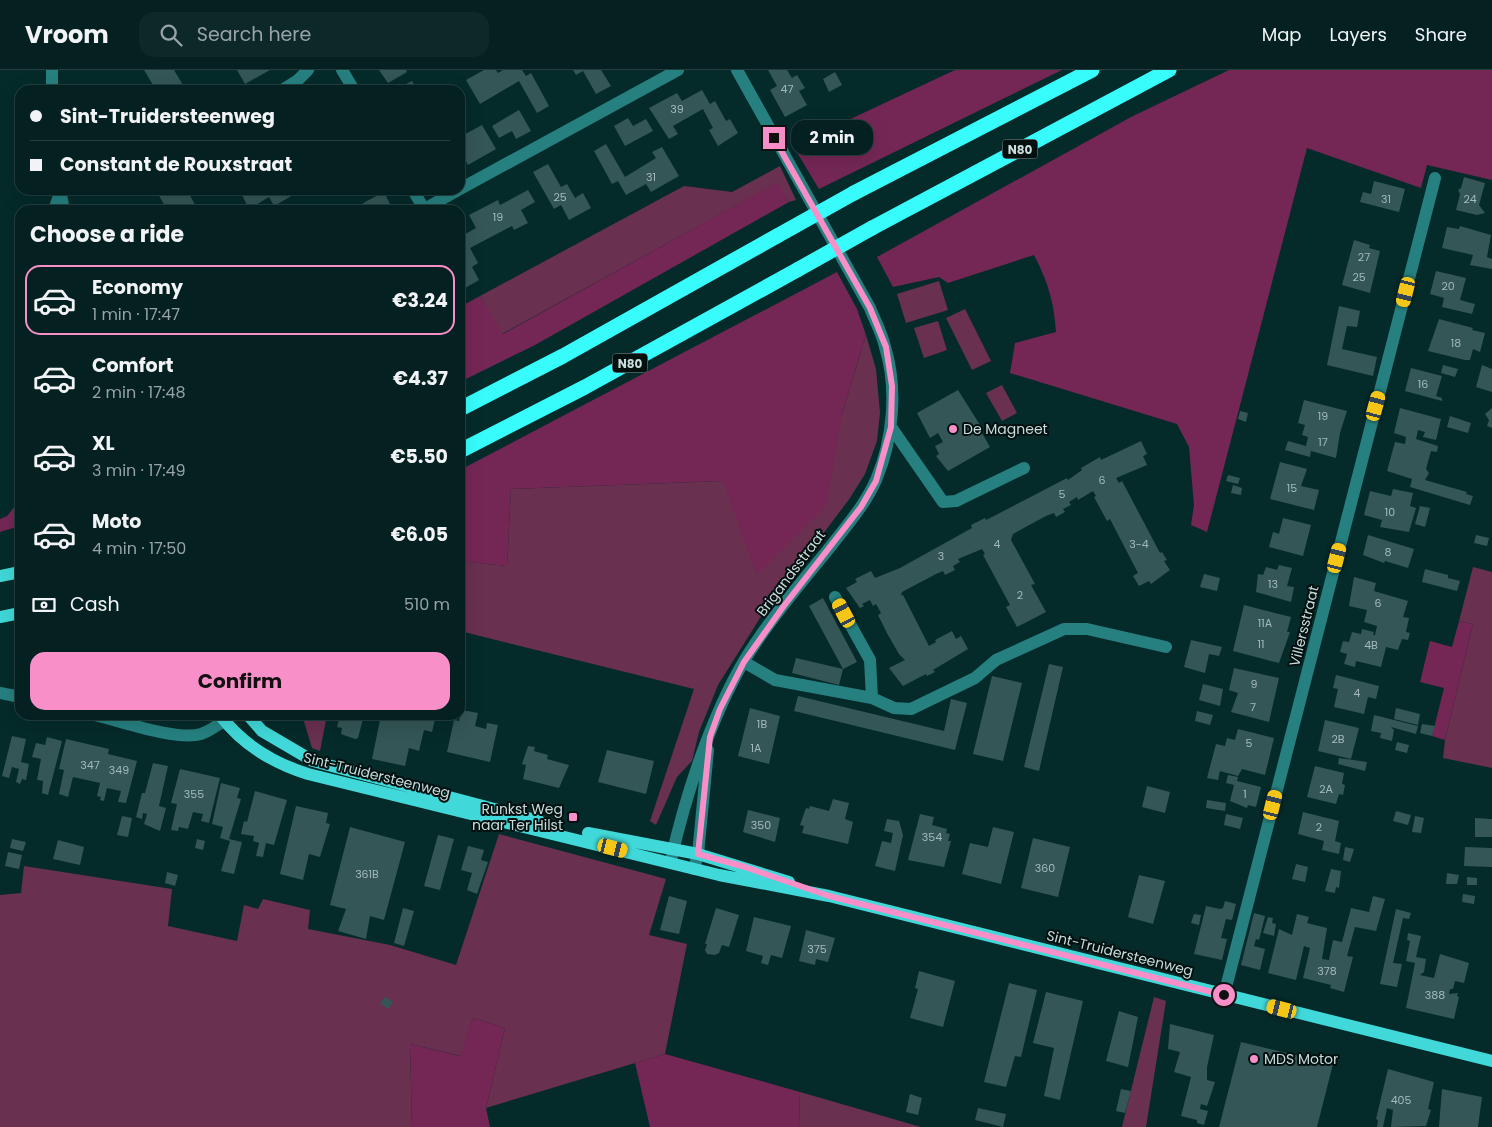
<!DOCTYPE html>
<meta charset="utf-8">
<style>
body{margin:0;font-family:Poppins,sans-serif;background:#0d2829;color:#f1f3f6;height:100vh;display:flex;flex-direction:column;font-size:19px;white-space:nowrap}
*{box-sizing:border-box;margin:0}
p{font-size:16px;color:#97a3a5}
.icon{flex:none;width:28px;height:28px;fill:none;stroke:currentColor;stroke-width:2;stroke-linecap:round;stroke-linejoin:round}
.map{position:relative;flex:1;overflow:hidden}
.panel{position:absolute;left:15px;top:135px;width:450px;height:515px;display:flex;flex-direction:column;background:#042020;border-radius:15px;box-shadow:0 5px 20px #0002,0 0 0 1px #253e3e}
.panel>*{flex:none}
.banner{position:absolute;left:15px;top:15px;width:450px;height:110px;border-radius:15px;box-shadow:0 5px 20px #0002,0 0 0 1px #253e3e;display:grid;align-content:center;height:110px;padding:0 15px;background:#042020}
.end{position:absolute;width:22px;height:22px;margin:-11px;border:6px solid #f98fc9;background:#111;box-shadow:0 0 0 2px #111}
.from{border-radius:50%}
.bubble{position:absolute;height:35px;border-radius:15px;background:#042020;box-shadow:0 5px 20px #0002,0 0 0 1px #253e3e;font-size:16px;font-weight:700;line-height:35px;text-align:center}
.car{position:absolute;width:15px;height:30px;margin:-15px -8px;border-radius:6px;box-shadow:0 0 4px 1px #0007;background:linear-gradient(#f5c518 24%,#345 0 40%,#f5c518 0 76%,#345 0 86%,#f5c518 0)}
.banner b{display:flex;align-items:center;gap:18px;height:48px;font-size:19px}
.banner b+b{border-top:1px solid #253e3e}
.banner i{width:12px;height:12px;background:#f1f3f6}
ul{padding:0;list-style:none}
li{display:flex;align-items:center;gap:15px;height:70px;margin:0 10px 8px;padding:0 5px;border:2px solid transparent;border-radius:15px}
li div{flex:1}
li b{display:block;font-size:19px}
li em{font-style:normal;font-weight:700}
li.on{border-color:#f98fc9}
li>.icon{width:45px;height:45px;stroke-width:1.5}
h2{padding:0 15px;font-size:22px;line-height:60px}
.pay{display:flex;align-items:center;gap:12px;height:55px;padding:0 15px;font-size:19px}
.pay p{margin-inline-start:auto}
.action{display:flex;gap:10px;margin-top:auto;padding:10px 15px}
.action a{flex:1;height:58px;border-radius:15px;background:#f98fc9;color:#111;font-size:20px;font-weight:700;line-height:58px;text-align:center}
header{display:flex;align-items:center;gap:30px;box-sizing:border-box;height:70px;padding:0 25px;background:#042020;border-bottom:1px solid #253e3e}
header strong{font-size:24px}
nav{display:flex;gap:28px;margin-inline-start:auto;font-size:18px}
.search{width:350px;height:45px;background:#0d2829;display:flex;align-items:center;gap:12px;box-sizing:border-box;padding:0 18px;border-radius:15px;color:#97a3a5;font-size:19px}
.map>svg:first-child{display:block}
.green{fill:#693050}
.forest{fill:#742755}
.building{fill:#345656}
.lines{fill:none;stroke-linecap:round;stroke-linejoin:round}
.minor{stroke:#268080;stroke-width:12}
.major{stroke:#40d8d8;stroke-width:12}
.highway{stroke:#38fcfc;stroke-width:15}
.highway-bridge{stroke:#38fcfc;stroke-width:15}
.route{stroke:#f98fc9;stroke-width:6}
.poi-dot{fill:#f98fc9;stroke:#031010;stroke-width:2}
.labels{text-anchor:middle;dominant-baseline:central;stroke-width:4;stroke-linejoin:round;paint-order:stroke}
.number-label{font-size:11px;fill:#a4baba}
.shield{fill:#031010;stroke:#8e9e9e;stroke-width:1}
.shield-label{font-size:12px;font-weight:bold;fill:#c9dbdb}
.poi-label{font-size:14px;fill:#c9dbdb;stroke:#031010;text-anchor:start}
.street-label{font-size:14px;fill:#c9dbdb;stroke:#031010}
</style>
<header>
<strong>Vroom</strong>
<div class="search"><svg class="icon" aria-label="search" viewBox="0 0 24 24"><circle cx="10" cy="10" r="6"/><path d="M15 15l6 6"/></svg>Search here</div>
<nav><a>Map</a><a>Layers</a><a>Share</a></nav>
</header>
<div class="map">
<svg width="1492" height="1057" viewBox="0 0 1492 1057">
<rect width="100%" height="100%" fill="#052a2a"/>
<path class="green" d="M780,96L796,130L789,132L777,113L502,264L480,226L684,116L732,122Z
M939,211L948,240L906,253L897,224Z
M965,239L991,291L972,300L946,248Z
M938,251L947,280L924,288L914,258Z
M866,265L876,299L880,343L877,371L865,404L850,428L760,548L718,615L699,662L692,691L677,707L656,755L650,751L694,619L460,561V491L507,496L511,419L724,411L757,504L842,344Z
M1002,315L1017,343L1002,351L986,323Z
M1473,497L1492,502V698L1443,688L1445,670L1473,554L1459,551Z
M302,645H327L320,681L312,678Z
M499,764L666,809L649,865L687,874L665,984L486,1038L505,958L473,948L461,986L410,974L412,1057H0V825L21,823L24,796L172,819L168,856L237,871L244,835L258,839L263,829L310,840L308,859L390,875L456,895Z
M1154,927L1166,931L1146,1057H1122Z
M800,1022L921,1057H799Z"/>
<path class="forest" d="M955,0H1062L819,119L793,76Z
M1229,0H1492V110L1427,95L1421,118L1307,78L1207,462L1191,455L1194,435L1189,377L1177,354L1010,303L1015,273L1056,262C1054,232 1048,212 1034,185L948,213L939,207L893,217L877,187L1131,47Z
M778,112L789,132L535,275L460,312V237L480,226L503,264Z
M837,202L857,239L866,265L842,344L826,436L757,505L723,411L511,419L507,496L460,491V400Z
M20,430V456L0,462V449L7,446Z
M1459,551L1473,554L1445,670L1432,666L1444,618L1420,612L1430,571L1452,577Z
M473,948L505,958L486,1038L490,1057H412L410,974L460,986Z
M665,984L800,1022L799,1057H650L635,993Z"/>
<path class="building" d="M144,0H174L186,20H156Z
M237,0H270L245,14Z
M379,0H406L407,2L388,13Z
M484,0H496L498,3L503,0H522L526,6L531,3L549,36L537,43L519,11L480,34L466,10Z
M573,0H601L611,16L596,24L583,1L576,5Z
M768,0H787L792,8L797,5L805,18L799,21L807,35L785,47L770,20L777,16Z
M835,2L842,15L829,22L823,9Z
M412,11L417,20H401L400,17Z
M702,20L710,34L715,31L726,51L730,49L738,63L718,76L709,60L713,58L703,39L673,56L678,64L669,69L649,38L677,23L682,31Z
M519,40L531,61L516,69L512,61L499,68L492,56Z
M628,48L633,56L646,49L653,61L625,76L614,56Z
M482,55L496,79L468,95L463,86L460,88V67Z
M606,74L625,107L656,88L652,82L662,77L679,106L651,122L646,114L626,125L618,111L612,114L594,81Z
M548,94L561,117L567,114L575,128L583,123L591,138L569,150L561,135L554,139L533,102Z
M1464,107L1485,113L1479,135L1485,143L1477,145L1456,140L1460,124L1458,120L1461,118Z
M1374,111L1405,119L1399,142L1360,132L1363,122L1371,124Z
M156,120H187L198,140H167Z
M247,120H302L274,136L269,127L249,139L241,123Z
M528,120L535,132L521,140L528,153L514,160L512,156L470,178L478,193L472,197L479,210L460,221V167L476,158L469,145L498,130L500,135Z
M384,122L393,140H366L363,133Z
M1460,156L1491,165L1487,187L1492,189V199L1470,195L1473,185L1442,178L1447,157L1459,159Z
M1354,170L1370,175L1369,178L1380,181L1370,223L1342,215Z
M1436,201L1466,208L1460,230L1475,234L1472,244L1442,237L1444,228L1430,224Z
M1339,236L1360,241L1357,257L1347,256L1342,279L1377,287L1373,306L1327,295Z
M1439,249L1473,258L1472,260L1485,263L1480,282L1473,279L1470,290H1465L1428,281Z
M1443,295L1458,299L1455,307L1441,303Z
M1482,295L1492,299V322L1476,317Z
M1411,298L1442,306L1436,326L1442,328V331L1405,321Z
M958,320L980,355L978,356L990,377L948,401L936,386L939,384L935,376L943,372L938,363L930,368L917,343Z
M1304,330L1347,341L1340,363L1336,388L1311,381L1310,387L1285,380L1288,371L1306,376L1308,367L1302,365L1305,355L1298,353Z
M1400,338L1441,349L1436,370L1423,367L1425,362L1418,360L1416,369L1438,376L1437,382L1431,381L1426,399L1429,403L1425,410L1467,422L1466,424L1473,426L1470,435L1410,417L1412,409L1387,401L1395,372L1405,374L1406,367L1394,363Z
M1492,338V358L1487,356L1489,350L1485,344Z
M1240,341L1248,343L1246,352L1238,349Z
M1450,346L1471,353L1468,363L1447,357Z
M1141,371L1147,384L1143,386L1147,395L1116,408L1119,413L1122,411L1160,483L1162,482L1167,490L1164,491L1170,500L1151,514L1149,511L1139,516L1133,506L1138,503L1110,449L1107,451L1094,427L1096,426L1093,421L1078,430L1077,427L1069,432L1071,435L1063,439L1065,442L1056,447L1054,443L1046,446L1013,464L1011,470L1035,514L1031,515L1046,542L1017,557L1006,537L1010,535L983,485L985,484L982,479L958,489L960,492L953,496L955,500L945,505L943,501L936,504L902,522L901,525H903L929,576L936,572L935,570L952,561L956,569L961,566L968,579L933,600L935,602L927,606L926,604L903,616L889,598L905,590L899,584L888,565L878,545L881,543L876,534L873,536L870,530L862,534L864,536L860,538L846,518L857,512L855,509L871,501L875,508L900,498L972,458L971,455L985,448L986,450L994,446L1067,408L1068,410L1082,400L1081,398L1100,387L1101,390Z
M1280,392L1307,399L1301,416L1319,420L1314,440L1270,429Z
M1228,405L1240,408L1238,414L1226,411Z
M1233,415L1242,418L1241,425L1231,423Z
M1393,419L1413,423L1410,436L1416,438L1409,462L1380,457L1382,450L1364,445L1370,421L1391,426Z
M1420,436L1430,438L1425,457L1415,454Z
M1283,448L1311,455L1303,486L1269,477L1273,462L1279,464Z
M1368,465L1414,479L1408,498L1385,491L1384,493L1363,485Z
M1476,465L1489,468L1487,476L1474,473Z
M1279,495L1292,498L1287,516L1294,517L1291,532L1256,522L1258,504L1263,505L1266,497L1277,500Z
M1425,499L1448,505V508L1460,511L1457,521L1422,512Z
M1204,504L1220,508L1217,521L1200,517Z
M1354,507L1376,513L1374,521L1408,531L1403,547L1409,548L1406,562L1410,563L1408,570L1402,569L1398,580L1386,577L1381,597L1356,591L1355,597L1344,594L1347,584L1340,582L1343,571L1349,572L1352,562L1361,564L1362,559L1374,562L1373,565H1375L1377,556L1364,552L1367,540L1349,536Z
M823,528L857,592L843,599L809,536Z
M1244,535L1291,547L1287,562H1290L1279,593L1233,581Z
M1191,570L1222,577L1219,586L1209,584L1205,603L1184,597Z
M796,588L843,599L839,615L792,603Z
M1049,594L1063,597L1039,701L1024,697Z
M1234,598L1279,608L1269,652L1231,642L1238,623L1229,620Z
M1336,605L1379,616L1376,629L1368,627L1364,644L1334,637L1338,619L1333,618Z
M992,606L1022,613L1003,691L973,684Z
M1203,614L1223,619L1220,636L1199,630Z
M798,626L944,661L951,629L967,633L955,680L794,641Z
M750,638L780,646L769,694L738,686Z
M1396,638L1420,644L1418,655L1394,649Z
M462,640L478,643L475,656L486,659L487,653L498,655L490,692L447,682L454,650L459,651Z
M1197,641L1213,645L1210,655L1195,651Z
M340,645H364L358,668L355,669L341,664L342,658L337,657Z
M381,645H436L432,662L424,660L419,681L409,678L405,696L372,689Z
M1374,645L1418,656L1416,664L1391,657L1394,660L1392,671L1380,668L1381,663L1371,661Z
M1325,650L1359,658L1351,689L1318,681Z
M1422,654L1435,656L1432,666L1420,663Z
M1238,659L1274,668L1265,705L1242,699L1238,706L1220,701L1218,710L1207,708L1216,674L1225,676L1227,668L1235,670Z
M12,666L26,669L21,692L29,694L26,710L22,709L20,714L16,712L19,699L12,697L9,708L2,706Z
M47,667L62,671L48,725L42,723L43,711L37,710L41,689L32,687L36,673L45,675Z
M66,669L109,679L108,684L137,691L126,733L118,732L121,721L107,718L104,731L100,730L101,727L97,726L100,713L73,707L68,727L59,724L64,700L59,699Z
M1397,672L1409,675L1407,683L1395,680Z
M528,676L535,677L534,681L548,685L547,689L569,695L559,718L523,709L526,695L522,694Z
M607,680L654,691L646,724L598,712Z
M1339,688L1367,692L1365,701L1338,694Z
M153,693L168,696L159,736L166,738L160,761L144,754L147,744L143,743L142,749L136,747L142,723H145Z
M1315,696L1344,703L1342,714L1345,715L1343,725L1339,724L1336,734L1307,727Z
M180,699L220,708L209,753L201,751L203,744L193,742L188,759L179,757L178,761L171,760L177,734L171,733Z
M1228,705L1238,707L1237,711L1261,717L1256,737L1248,735L1247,738L1230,731L1234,715L1226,713Z
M221,713L240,718L237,728L241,729L229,769L242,772L234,804L221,801L230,771L220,768L223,757L212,754Z
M1147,716L1170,722L1165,743L1142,737Z
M255,721L287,730L274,775L266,773L263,787L256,786L259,773L253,771L254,766L241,764L244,751L247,752Z
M833,729L849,733L845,749L853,752L848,774L802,763L804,756L800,755L806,738L809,739L810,736L829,741Z
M1207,730L1226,733L1225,741L1206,738Z
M296,736L328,743L326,753L330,754L320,787L309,784L303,810L280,804Z
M748,740L780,748L775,772L743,762Z
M1396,741L1411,745L1408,755L1393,751Z
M1303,742L1339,751L1335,771L1341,773L1339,784L1322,780L1324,771L1298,764Z
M920,744L934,747L932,755L947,759L946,763L950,764L948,771H951L944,797L908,790Z
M1226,744L1243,748L1240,759L1224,755Z
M122,746L132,748L128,767L117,765Z
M1415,746L1424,748L1421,763L1412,762Z
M1475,748L1492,749V767H1475Z
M887,749L899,751L903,765L895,801L875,796L882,771L891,773L893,763L884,761Z
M350,757L405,772L384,850L370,846L366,869L338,861L346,839L330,835Z
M993,757L1014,762L1001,814L962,804L970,773L988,777Z
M438,765L454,769L440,820L424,816Z
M1033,768L1070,777L1058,827L1021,818Z
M12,769L26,772L23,781L10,778Z
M197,769L205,771L203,780L195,778Z
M58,770L84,777L80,795L53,789Z
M468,776L484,780L481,790L488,792L477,824L467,820L472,803L461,800Z
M1345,777L1354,779L1350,792L1343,790Z
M1465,777L1492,778V797L1464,796Z
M8,782L22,785L19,799L5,796Z
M1296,794L1308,797L1305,812L1292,809Z
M1331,799L1341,801L1339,818L1336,817L1335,823L1325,821Z
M167,802L178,805L175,816L165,813Z
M1447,803L1459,805L1457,814H1446Z
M1139,805L1165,811L1153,854L1128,847Z
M1467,807L1477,808V815H1467Z
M1463,824L1475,826L1474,834L1462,832Z
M669,826L687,831L679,864L660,860Z
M1373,826L1385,829L1376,861L1355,857L1347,886L1353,887L1344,922L1330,918L1331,915L1303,908L1310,878L1304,876L1296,910L1268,903L1279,859L1292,865L1297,844L1309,847L1307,853L1327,858L1322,889L1329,890L1333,870L1342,872L1351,838L1369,842Z
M1225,831L1236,834L1232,850L1226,849L1221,868L1227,869L1222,890L1194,884L1206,836L1220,839L1223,838Z
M403,838L414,841L404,876L394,873Z
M716,838L739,845L729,877L722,875L719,883L715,885L707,884L705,880L707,874H705Z
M1396,839L1411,843L1409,849L1403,848L1393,893L1402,894L1397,917L1380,914Z
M1254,843L1265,846L1259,870L1256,869L1254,876L1265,879L1260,900L1241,895Z
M1194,844L1201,845L1199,855L1191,853Z
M754,847L791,856L782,888L771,885L768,895L761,893L763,886L746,881Z
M1268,847L1273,848L1272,853L1276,854L1274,866L1263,863Z
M806,860L835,868L828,892L816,889L815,895L799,891Z
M1408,863L1421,866L1416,887L1426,889L1424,902L1420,905L1434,908L1440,884L1469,893L1464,913L1455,911L1453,919H1450L1449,924L1458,923L1457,926L1459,927L1454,949L1406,938L1415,893L1406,891L1410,871L1407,870Z
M919,901L955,911L943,957L910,948L918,919L915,918Z
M1009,913L1037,920L1021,987L1015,986L1006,1017L984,1012Z
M1046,922L1083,931L1060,1030L1044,1026L1054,978L1033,973Z
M385,927L393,932L388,939L380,933Z
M1119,941L1138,947L1128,997L1106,991Z
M1170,954L1214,965L1207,997V1010L1215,1012L1207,1036L1201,1034L1200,1039L1208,1041L1204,1055L1197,1053V1050L1181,1046L1191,1007L1174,1002L1180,982L1168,979Z
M1241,972L1333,994L1317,1057H1219Z
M1388,999L1434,1012L1428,1039L1431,1040L1426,1056L1391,1057L1393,1040L1387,1038L1383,1057H1377L1378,1050L1376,1049Z
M1121,1019L1131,1021L1125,1043L1116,1041Z
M1442,1019L1482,1027L1478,1057H1439Z
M910,1024L922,1028L918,1045L906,1042Z
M978,1038L1006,1044L1003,1057L975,1050Z"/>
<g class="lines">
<path class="minor" d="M52,0V20
M342,0L354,20
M282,20L298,10L308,0
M460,119L678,0
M60,120L64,140
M413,120L424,139
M54,140L60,123
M423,140L458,120
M891,357L943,432L956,431L1024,398
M835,527L870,590L872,628
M744,592L775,610L872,628L894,638L911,639L975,608L996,590L1064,559H1087L1166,577
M0,623L20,627
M94,645C122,651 176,671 201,664C213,660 222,652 231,645
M671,790C685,727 711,647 744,591C769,550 801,513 831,476C847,455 865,435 876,410C893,370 898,319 885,277C882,263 875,251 870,238L737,0
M694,799L698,784L708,680
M1224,925L1435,108"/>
<path class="major" d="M0,506L20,502
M0,547L20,543
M220,645C242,674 273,693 308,704L719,805L829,826L1492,991
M248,645L262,661L313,691L539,751
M588,763L698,784L789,812"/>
<path class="highway" d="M854,123L1092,0
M872,158L1169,0
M460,339L563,286L777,166
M460,381L585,317L797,200"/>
<path class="highway-bridge" d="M777,166L854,123
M797,200L872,158"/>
</g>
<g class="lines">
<path class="route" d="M774,68L870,238L886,277L892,316L891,357L876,411L861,437L783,537L744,592L720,639L710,667L698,784L745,797L829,826L1224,925"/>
</g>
<g class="poi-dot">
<circle cx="953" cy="359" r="5"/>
<rect x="568" y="742" width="10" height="10" rx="2.5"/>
<circle cx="1254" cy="989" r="5"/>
</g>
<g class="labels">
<g class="number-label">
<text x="787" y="19">47</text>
<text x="677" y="39">39</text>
<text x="651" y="107">31</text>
<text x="560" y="127">25</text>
<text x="1386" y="129">31</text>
<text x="1470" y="129">24</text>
<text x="498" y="147">19</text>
<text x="1364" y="187">27</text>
<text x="1359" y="207">25</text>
<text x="1448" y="216">20</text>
<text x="1456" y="273">18</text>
<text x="1423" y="314">16</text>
<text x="1323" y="346">19</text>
<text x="1323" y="372">17</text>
<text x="1102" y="410">6</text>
<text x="1292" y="418">15</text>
<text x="1062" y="424">5</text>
<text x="1390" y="442">10</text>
<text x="997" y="474">4</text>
<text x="1139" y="474">3-4</text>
<text x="1388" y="482">8</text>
<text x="941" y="486">3</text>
<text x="1273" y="514">13</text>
<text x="1020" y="525">2</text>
<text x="1378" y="533">6</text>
<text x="1265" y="553">11A</text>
<text x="1261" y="574">11</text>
<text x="1371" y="575">4B</text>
<text x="1254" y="614">9</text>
<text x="1357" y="623">4</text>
<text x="1253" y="637">7</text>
<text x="762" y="654">1B</text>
<text x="1338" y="669">2B</text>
<text x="1249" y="673">5</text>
<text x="756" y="678">1A</text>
<text x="90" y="695">347</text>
<text x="119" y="700">349</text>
<text x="1326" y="719">2A</text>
<text x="194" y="724">355</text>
<text x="1245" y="724">1</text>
<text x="761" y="755">350</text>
<text x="1319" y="757">2</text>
<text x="932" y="767">354</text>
<text x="1045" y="798">360</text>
<text x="367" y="804">361B</text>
<text x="817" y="879">375</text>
<text x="1327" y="901">378</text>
<text x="1435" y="925">388</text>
<text x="1401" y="1030">405</text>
</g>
<g class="shield">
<rect x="1002.5" y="69.5" width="35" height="19" rx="4"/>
<rect x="612.5" y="283.5" width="35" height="19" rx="4"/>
</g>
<g class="shield-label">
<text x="1020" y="79">N80</text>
<text x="630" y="293">N80</text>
</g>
<g class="poi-label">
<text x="963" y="359">De Magneet</text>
<text x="563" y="739" text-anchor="end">Runkst Weg<tspan x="563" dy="16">naar Ter Hilst</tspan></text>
<text x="1264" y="989">MDS Motor</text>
</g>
<g class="street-label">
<text transform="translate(791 503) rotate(-53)">Brigandsstraat</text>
<text transform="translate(1304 556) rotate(-76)">Villersstraat</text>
<text transform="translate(377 705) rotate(14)">Sint-Truidersteenweg</text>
<text transform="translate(1120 883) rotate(14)">Sint-Truidersteenweg</text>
</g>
</g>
</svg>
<i class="end from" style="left:1224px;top:925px"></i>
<i class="end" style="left:774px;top:68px"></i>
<div class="bubble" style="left:791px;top:50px;width:82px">2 min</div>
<i class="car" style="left:1406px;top:222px;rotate:194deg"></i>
<i class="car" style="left:1376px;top:336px;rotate:15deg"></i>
<i class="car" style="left:1337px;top:488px;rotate:14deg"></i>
<i class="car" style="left:844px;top:543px;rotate:332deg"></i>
<i class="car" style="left:1273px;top:735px;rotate:14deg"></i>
<i class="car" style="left:613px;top:778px;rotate:104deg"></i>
<i class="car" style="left:1282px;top:939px;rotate:284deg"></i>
<div class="banner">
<b><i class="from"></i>Sint-Truidersteenweg</b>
<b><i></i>Constant de Rouxstraat</b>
</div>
<section class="panel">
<h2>Choose a ride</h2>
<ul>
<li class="on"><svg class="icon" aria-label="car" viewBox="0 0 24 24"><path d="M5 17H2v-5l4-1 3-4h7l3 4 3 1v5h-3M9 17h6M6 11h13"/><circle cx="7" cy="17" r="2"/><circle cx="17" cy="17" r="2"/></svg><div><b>Economy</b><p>1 min · 17:47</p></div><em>€3.24</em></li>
<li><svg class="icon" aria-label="car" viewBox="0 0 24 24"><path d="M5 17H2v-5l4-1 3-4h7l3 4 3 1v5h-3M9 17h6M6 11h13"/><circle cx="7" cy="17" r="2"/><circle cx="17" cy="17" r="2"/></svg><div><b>Comfort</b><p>2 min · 17:48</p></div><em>€4.37</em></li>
<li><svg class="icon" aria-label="car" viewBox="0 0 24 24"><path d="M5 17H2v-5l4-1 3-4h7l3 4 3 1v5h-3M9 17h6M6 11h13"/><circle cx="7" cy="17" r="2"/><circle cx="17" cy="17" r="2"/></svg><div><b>XL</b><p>3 min · 17:49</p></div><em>€5.50</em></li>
<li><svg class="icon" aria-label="car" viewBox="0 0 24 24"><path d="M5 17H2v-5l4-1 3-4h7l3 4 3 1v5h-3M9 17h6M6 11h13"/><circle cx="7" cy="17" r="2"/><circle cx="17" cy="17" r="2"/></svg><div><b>Moto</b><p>4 min · 17:50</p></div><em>€6.05</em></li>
</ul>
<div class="pay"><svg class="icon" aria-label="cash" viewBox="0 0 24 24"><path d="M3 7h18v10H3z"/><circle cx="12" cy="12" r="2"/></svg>Cash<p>510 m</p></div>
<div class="action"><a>Confirm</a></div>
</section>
</div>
